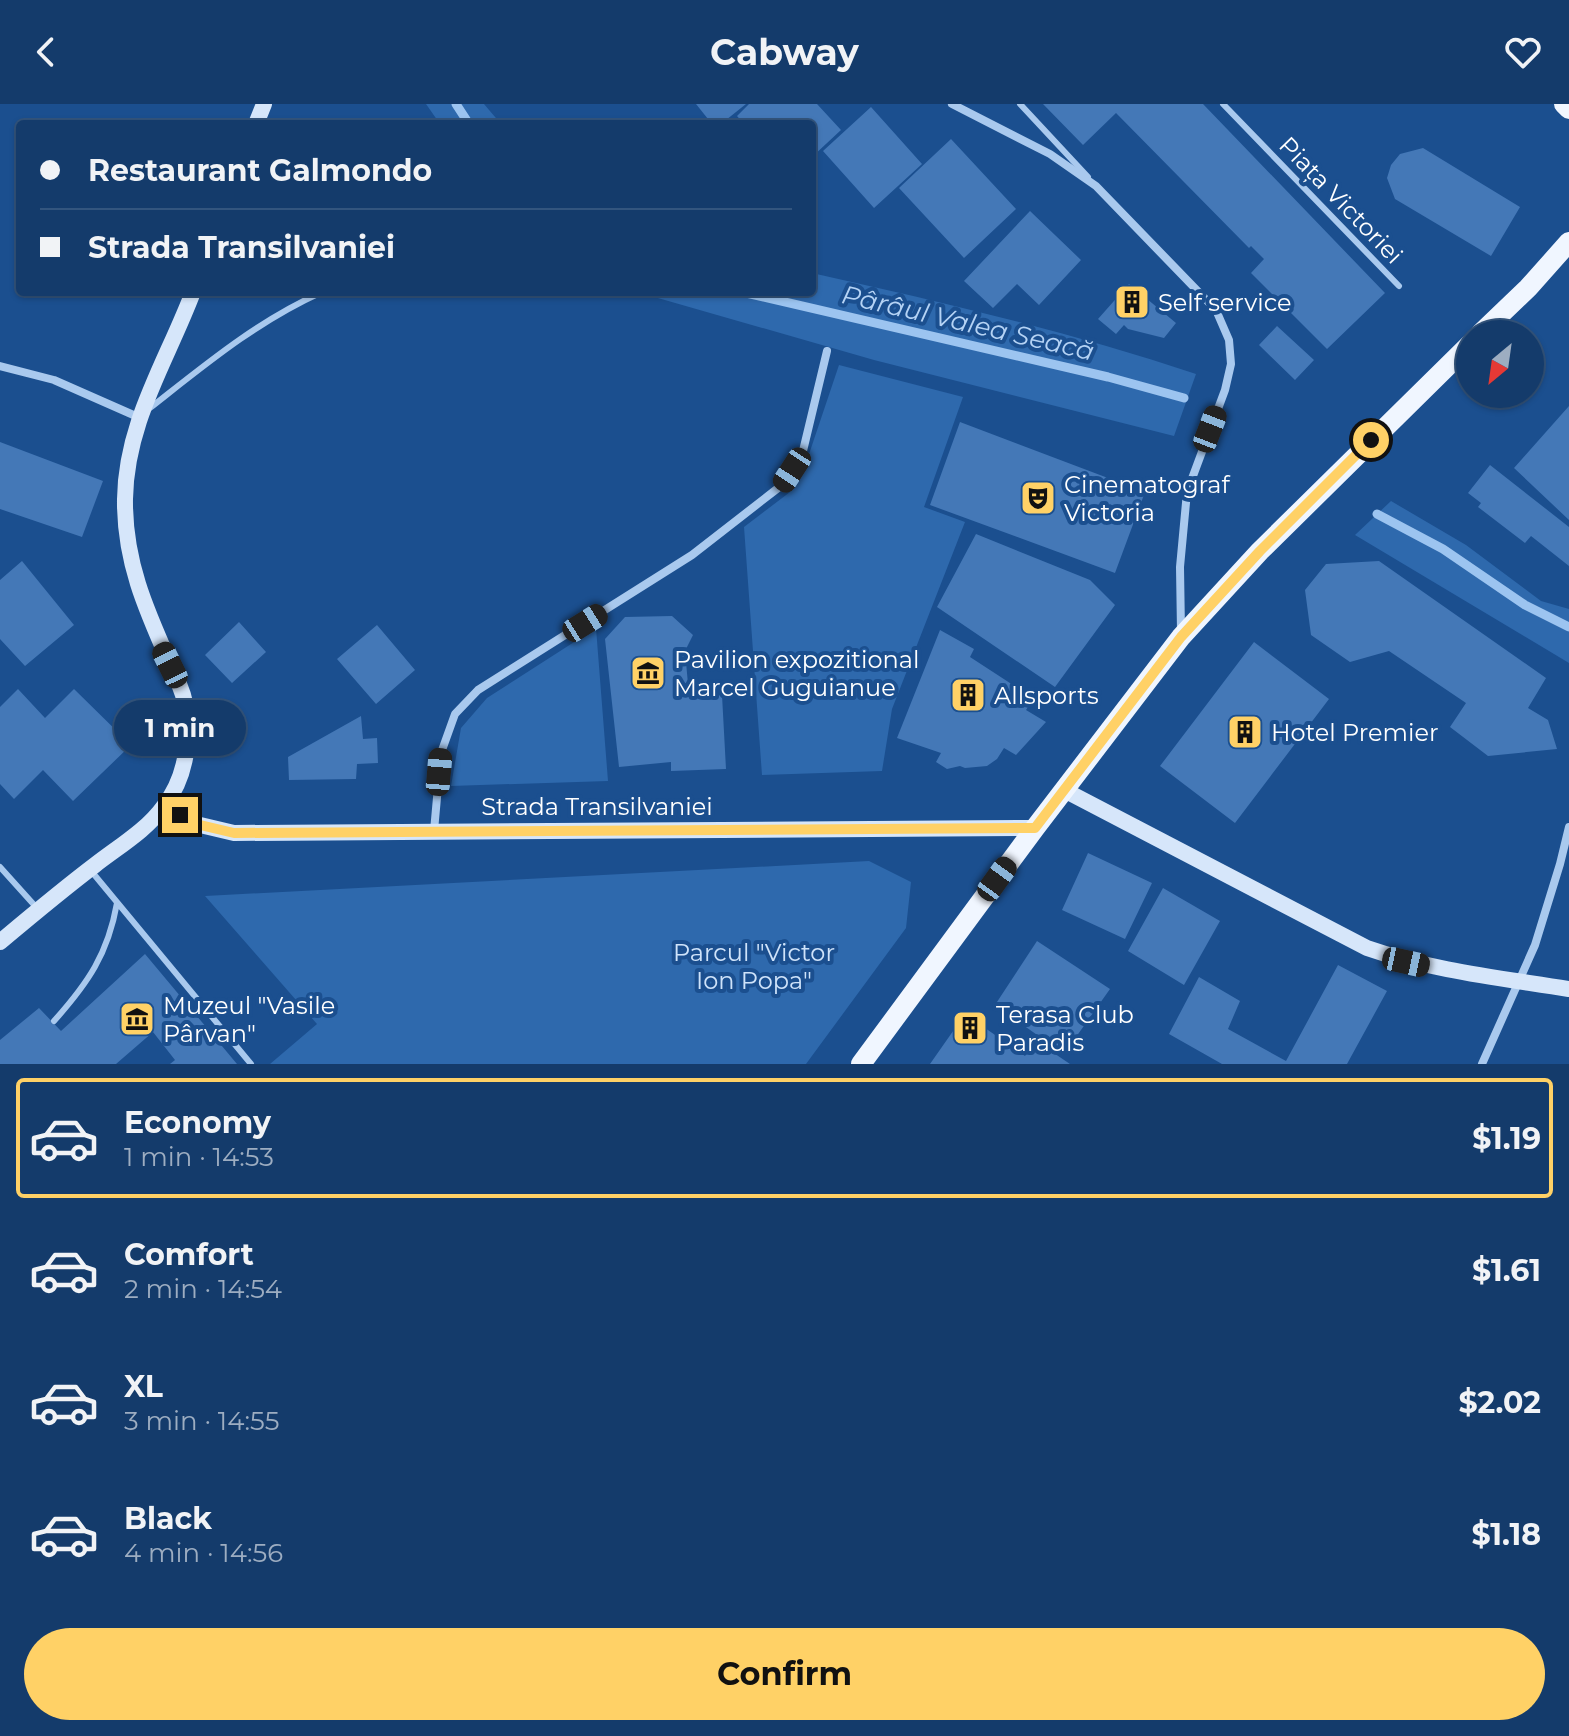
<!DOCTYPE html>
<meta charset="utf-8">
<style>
body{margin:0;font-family:Montserrat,sans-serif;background:#1d4271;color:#f1f3f6;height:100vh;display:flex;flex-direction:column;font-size:30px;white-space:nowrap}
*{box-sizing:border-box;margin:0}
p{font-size:26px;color:#9dadc1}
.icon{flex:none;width:44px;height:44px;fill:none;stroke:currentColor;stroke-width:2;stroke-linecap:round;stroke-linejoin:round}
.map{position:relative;height:960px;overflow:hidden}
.sheet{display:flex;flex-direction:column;background:#143b6b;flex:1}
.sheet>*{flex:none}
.hud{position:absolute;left:16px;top:16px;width:800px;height:176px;border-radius:8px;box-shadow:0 2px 6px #0004,0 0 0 2px #33557e;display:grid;align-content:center;height:176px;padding:0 24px;background:#143b6b}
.needle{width:52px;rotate:209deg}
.fabs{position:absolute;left:1456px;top:216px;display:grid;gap:16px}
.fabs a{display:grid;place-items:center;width:88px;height:88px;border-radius:50%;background:#143b6b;box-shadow:0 2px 6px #0004,0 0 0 2px #33557e;font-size:40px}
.end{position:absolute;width:36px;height:36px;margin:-18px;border:10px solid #ffd166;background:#111;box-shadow:0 0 0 4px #111}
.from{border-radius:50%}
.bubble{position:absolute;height:56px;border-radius:28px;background:#143b6b;box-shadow:0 2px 6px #0004,0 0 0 2px #33557e;font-size:26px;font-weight:700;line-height:56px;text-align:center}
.car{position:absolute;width:24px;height:48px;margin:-24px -12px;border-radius:10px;box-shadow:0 0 6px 2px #0007;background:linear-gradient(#222 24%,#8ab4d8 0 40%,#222 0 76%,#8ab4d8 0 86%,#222 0)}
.hud b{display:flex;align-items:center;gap:28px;height:76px;font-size:30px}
.hud b+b{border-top:2px solid #33557e}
.hud i{width:20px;height:20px;background:#f1f3f6}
ul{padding:14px 0 0;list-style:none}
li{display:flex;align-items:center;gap:24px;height:120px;margin:0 16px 12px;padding:0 8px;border:4px solid transparent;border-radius:8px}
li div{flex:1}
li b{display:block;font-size:30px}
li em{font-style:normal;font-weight:700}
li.current{border-color:#ffd166}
li>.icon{width:72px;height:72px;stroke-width:1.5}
.cta{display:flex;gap:16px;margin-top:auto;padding:16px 24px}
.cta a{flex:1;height:92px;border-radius:48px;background:#ffd166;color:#111;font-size:32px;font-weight:700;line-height:92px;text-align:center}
header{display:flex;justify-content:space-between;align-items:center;height:104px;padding:0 24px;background:#143b6b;font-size:36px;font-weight:700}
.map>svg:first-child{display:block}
.green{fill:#2e69ad}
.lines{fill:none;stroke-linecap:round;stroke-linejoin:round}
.stream{stroke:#9cc4f0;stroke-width:9}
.building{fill:#4478b7}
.lane{stroke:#a9c9ee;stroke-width:6}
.street{stroke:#a9c9ee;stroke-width:8}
.secondary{stroke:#d6e6fa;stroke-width:16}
.primary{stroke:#f0f6ff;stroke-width:20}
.route{stroke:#ffd166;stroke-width:10}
.labels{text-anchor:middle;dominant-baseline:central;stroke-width:8;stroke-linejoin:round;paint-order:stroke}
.street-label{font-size:24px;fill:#fff;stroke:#1b4f8f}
.poi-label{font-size:24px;fill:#fff;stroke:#1b4f8f;text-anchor:start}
.park-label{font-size:24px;fill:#cfe3fa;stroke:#1b4f8f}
.water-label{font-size:26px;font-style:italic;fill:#b5d3f5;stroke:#1b4f8f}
</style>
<header><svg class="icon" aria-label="back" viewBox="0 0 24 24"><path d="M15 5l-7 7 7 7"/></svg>Cabway<svg class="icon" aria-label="heart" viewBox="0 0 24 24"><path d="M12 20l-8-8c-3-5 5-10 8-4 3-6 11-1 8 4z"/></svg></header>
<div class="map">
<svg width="1569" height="960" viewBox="0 0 1569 960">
<rect width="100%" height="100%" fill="#1b4f8f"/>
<path class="green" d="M426,0H484L501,20H440Z
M812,169C942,198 1070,228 1196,270L1174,332L874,256L637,188H812Z
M839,261L963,293L924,403L965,418L892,605L882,667L762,671L744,423L790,388L803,368Z
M1391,397L1466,441L1541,497L1569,505V559L1355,431Z
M596,524L608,677L451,682L461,624L487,594Z
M869,757L911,778L906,824L806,960H270L317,920L205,792Z"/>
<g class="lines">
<path class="stream" d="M456,0L469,20
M742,188L1108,273L1184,294
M1377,410L1443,445L1525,501L1569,523"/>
</g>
<path class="building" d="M696,0H746L721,20H712Z
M749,0H817L841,26L812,53V20H744L737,12Z
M1043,0H1203L1385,189L1327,245L1251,169L1264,155L1251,142L1249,144L1116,9L1083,41Z
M871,3L922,60L874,104L823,47Z
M951,35L1016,105L964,154L899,84Z
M1423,44L1520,103L1491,152L1395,95L1387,74L1391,61L1400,50Z
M1030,107L1081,156L1039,201L1017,180L993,204L964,177Z
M1129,180L1176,219L1164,234L1128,225L1124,221L1116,230L1098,215Z
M1277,222L1314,256L1295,276L1259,241Z
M1569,302V416L1514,364Z
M960,318L1145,388L1115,469L930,401Z
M0,338L103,377L82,433L0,405Z
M1490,361L1569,423V462L1531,432L1525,439L1478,403L1481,399L1468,389Z
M976,430L1090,476L1115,501L1055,583L937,503Z
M22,457L74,521L25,562L0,535V476Z
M1379,457L1546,574L1528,604L1548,616L1557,645L1488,652L1450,623L1466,599L1389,547L1350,558L1311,531L1305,486L1326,460Z
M672,512L693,531L685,547L689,591H722L726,665L671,667V658L619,663L605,535L625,513Z
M239,518L266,548L232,579L205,551Z
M377,521L415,566L376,600L337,555Z
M940,526L974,545L970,553L1013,581L1011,585L1032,597L1026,606L1046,618L1016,651L1004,644L997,655L987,662L965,664L960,662L947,665L936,658L941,649L897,634Z
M1254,538L1329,595L1235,719L1160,662Z
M18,585L45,614L74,585L131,641L73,697L43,666L14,695L0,680V603Z
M361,612L363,635L377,634L378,659L357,660L356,675L289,676L288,653Z
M1088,749L1152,779L1125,835L1062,806Z
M1163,784L1220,817L1184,881L1128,847Z
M1037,837L1110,885L1064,950L995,901Z
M145,850L237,960H170L175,956L153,928L116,960H0V936L39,904L61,927Z
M1338,861L1387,887L1347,960H1222L1169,930L1199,873L1240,897L1228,925L1286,957Z
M965,910L1025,952L1036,937L1070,960H930Z"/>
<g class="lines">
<path class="lane" d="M1020,0L1088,73
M1223,0L1399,182
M150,304C206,260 256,218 322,188
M0,763L36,803
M92,768L251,960
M54,917C88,879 108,850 117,799"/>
<path class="street" d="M952,0L1050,50L1096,82L1216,206L1229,236L1231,260L1225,286L1187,388L1180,463L1181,528
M0,262L54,276L138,313
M434,727L441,649L455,610L478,586L692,451L782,381L802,351L827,247
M1482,960L1535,841L1560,760L1569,723"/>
<path class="secondary" d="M256,20L264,0
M1064,686L1367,844C1433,867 1501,874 1569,885
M165,702L196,720L234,729L1035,724
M0,838C31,812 62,786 95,761C118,743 147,726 164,702C189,670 195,617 179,580C152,518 124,465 125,395C126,318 167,257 193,188"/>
<path class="primary" d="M1564,0L1569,5
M1480,230L1528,184L1569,138
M861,960L1035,724L1181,533L1260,447L1470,240"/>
</g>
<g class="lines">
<path class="route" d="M180,711L196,720L234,729L1035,724L1181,533L1260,447L1371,336"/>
</g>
<defs>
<symbol id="building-square" viewBox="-11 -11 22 22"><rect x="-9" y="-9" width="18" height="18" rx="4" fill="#ffd166" stroke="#1b4f8f"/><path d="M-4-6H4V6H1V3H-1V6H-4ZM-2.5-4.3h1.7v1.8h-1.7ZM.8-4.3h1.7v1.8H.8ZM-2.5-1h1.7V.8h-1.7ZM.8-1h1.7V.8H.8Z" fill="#111"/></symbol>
<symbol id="theatre-square" viewBox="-11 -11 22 22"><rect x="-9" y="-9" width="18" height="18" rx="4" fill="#ffd166" stroke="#1b4f8f"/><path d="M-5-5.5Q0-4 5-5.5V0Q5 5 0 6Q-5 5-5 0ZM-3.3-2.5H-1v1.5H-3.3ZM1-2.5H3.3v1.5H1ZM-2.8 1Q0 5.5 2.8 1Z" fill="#111"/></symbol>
<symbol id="museum-square" viewBox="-11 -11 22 22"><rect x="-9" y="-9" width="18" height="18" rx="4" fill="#ffd166" stroke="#1b4f8f"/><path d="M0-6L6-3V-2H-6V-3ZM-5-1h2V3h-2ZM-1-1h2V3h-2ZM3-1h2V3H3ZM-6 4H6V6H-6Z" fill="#111"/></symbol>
</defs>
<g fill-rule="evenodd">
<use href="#building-square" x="1112" y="178" width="40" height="40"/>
<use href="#theatre-square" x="1018" y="374" width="40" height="40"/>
<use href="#museum-square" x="628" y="549" width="40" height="40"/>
<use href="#building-square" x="948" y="571" width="40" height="40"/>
<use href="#building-square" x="1225" y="608" width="40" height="40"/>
<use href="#museum-square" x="117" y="895" width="40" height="40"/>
<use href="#building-square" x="950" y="904" width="40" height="40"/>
</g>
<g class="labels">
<g class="street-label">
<text transform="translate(1341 96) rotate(46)">Piața Victoriei</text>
<text x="597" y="702">Strada Transilvaniei</text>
</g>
<g class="poi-label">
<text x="1158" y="198">Self service</text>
<text x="1064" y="380">Cinematograf<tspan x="1064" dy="28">Victoria</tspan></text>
<text x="674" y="555">Pavilion expozitional<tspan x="674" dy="28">Marcel Guguianue</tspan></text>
<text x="994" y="591">Allsports</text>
<text x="1271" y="628">Hotel Premier</text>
<text x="163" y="901">Muzeul "Vasile<tspan x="163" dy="28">Pârvan"</tspan></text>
<text x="996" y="910">Terasa Club<tspan x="996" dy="28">Paradis</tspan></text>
</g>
<g class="park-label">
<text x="754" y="848">Parcul "Victor<tspan x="754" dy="28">Ion Popa"</tspan></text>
</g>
<g class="water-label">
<text transform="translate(968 219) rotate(13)">Pârâul Valea Seacă</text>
</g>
</g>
</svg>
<div class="fabs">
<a><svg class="needle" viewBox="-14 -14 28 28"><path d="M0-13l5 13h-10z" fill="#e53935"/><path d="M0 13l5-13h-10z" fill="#9dadc1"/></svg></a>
</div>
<i class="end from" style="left:1371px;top:336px"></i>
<i class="end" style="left:180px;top:711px"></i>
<div class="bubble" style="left:114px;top:596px;width:132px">1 min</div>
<i class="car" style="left:1210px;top:325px;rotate:21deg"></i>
<i class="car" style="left:792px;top:366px;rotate:213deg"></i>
<i class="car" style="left:585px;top:519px;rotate:58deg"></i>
<i class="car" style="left:170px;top:561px;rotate:334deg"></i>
<i class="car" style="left:439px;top:668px;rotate:5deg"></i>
<i class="car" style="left:997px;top:775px;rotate:36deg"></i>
<i class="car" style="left:1406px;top:858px;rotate:102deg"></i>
<div class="hud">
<b><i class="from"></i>Restaurant Galmondo</b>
<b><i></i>Strada Transilvaniei</b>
</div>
</div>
<section class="sheet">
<ul>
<li class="current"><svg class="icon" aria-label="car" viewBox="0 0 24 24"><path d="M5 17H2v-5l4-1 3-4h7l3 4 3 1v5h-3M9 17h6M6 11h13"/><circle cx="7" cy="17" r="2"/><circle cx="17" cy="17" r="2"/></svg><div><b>Economy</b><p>1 min · 14:53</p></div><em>$1.19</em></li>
<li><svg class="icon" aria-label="car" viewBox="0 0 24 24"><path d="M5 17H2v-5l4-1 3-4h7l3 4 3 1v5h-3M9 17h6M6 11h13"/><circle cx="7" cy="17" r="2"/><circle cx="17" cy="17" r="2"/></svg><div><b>Comfort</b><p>2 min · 14:54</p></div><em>$1.61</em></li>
<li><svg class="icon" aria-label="car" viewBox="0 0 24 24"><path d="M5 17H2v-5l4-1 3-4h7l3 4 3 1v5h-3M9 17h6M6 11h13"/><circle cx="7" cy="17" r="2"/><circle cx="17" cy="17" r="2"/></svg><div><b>XL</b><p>3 min · 14:55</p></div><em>$2.02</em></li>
<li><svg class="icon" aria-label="car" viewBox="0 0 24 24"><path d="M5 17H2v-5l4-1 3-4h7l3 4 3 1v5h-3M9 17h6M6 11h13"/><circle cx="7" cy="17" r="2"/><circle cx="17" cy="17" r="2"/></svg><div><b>Black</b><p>4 min · 14:56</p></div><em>$1.18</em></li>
</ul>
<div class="cta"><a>Confirm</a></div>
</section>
